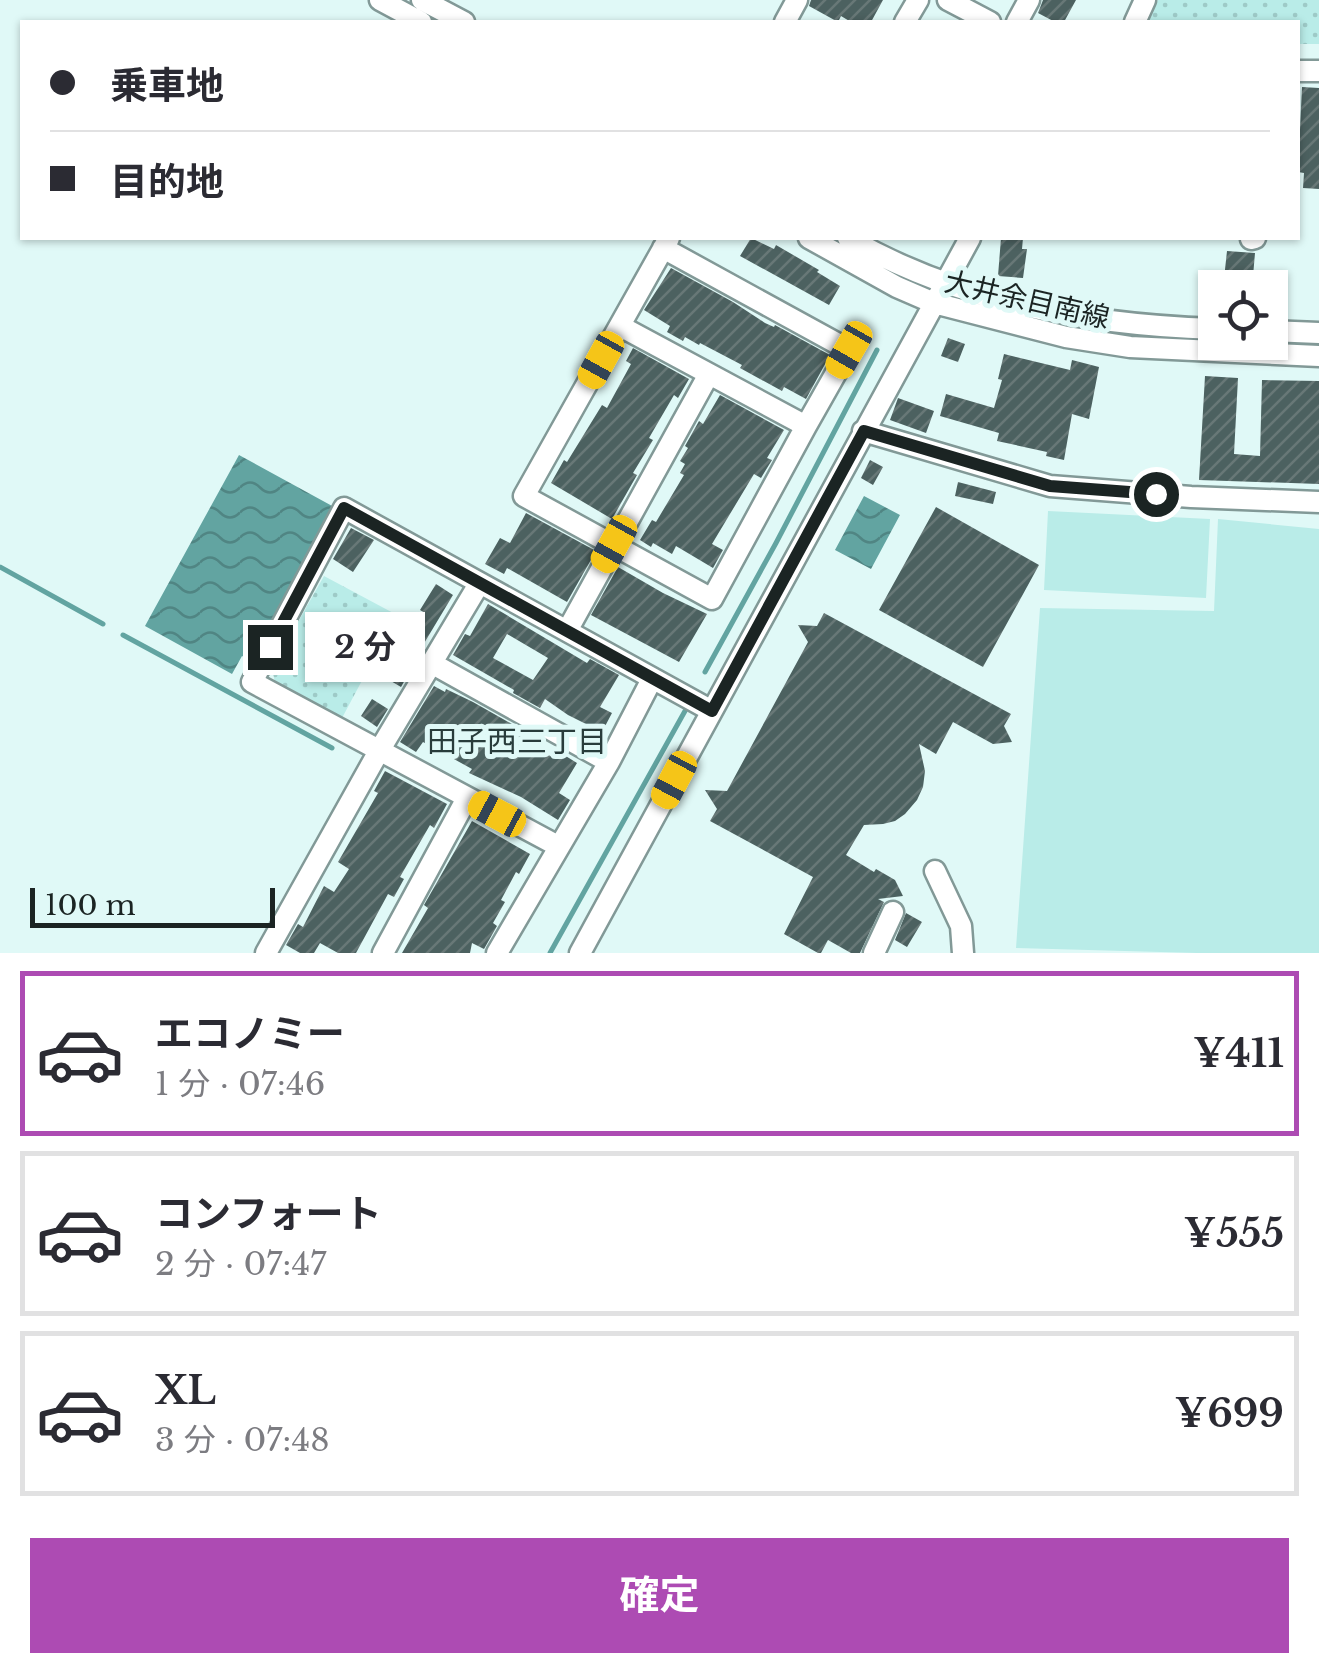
<!DOCTYPE html>
<html lang="ja">
<meta charset="utf-8">
<style>
body{margin:0;font-family:"Libre Baskerville","Noto Sans JP",serif;background:#f2f2f3;color:#2b2b33;height:100vh;display:flex;flex-direction:column;font-size:38px;white-space:nowrap}
*{box-sizing:border-box;margin:0}
p{font-size:32px;color:#7c7c81}
.icon{flex:none;width:55px;height:55px;fill:none;stroke:currentColor;stroke-width:2;stroke-linecap:round;stroke-linejoin:round}
.map{position:relative;height:953px;overflow:hidden}
.details{display:flex;flex-direction:column;background:#fff;flex:1}
.details>*{flex:none}
.hud{position:absolute;left:20px;top:20px;width:1280px;height:220px;border-radius:0px;box-shadow:0 2px 8px #0004;display:grid;align-content:center;height:220px;padding:0 30px;background:#fff}
.fabs{position:absolute;left:1198px;top:270px;display:grid;gap:20px}
.fabs a{display:grid;place-items:center;width:90px;height:90px;border-radius:0px;background:#fff;box-shadow:0 2px 8px #0004;font-size:50px}
.scale{position:absolute;left:30px;bottom:25px;width:245px;box-sizing:border-box;padding-left:10px;border:5px solid #1b2423;border-top:0;font-size:28px;line-height:35px;white-space:nowrap;color:#1b2423;-webkit-text-stroke:8px #e0f9f7;paint-order:stroke}
.end{position:absolute;width:45px;height:45px;margin:-22px;border:12px solid #1b2423;background:#fff;box-shadow:0 0 0 5px #fff}
.from{border-radius:50%}
.bubble{position:absolute;height:70px;border-radius:0px;background:#fff;box-shadow:0 2px 8px #0004;font-size:32px;font-weight:700;line-height:70px;text-align:center}
.car{position:absolute;width:30px;height:60px;margin:-30px -15px;border-radius:12px;box-shadow:0 0 8px 2px #0007;background:linear-gradient(#f5c518 24%,#345 0 40%,#f5c518 0 76%,#345 0 86%,#f5c518 0)}
.hud b{display:flex;align-items:center;gap:35px;height:95px;font-size:38px}
.hud b+b{border-top:2px solid #e1e1e2}
.hud i{width:25px;height:25px;background:#2b2b33}
ul{padding:18px 0 0;list-style:none}
li{display:flex;align-items:center;gap:30px;height:165px;margin:0 20px 15px;padding:0 10px;border:5px solid #e1e1e2;border-radius:0px}
li div{flex:1}
li b{display:block;font-size:38px}
li em{font-style:normal;font-weight:700}
li.active{border-color:#ad4bb3}
li>.icon{width:90px;height:90px;stroke-width:1.5}
.primary-button{display:flex;gap:20px;margin-top:auto;padding:20px 30px}
.primary-button a{flex:1;height:115px;border-radius:0px;background:#ad4bb3;color:#fff;font-size:40px;font-weight:700;line-height:115px;text-align:center}
.map>svg:first-child{display:block}
.green{fill:url(#green-dots)}
.pitch{fill:#b9ece8}
.water{fill:url(#water-waves)}
.lines{fill:none;stroke-linecap:round;stroke-linejoin:round}
.stream{stroke:#62a4a1;stroke-width:5}
.building{fill:url(#building-hatch);fill-rule:evenodd}
.minor-casing{stroke:#829997;stroke-width:25}
.minor{stroke:#fff;stroke-width:20}
.route{stroke:#1b2423;stroke-width:12}
.labels{text-anchor:middle;dominant-baseline:central;stroke-width:10;stroke-linejoin:round;paint-order:stroke}
.street-label{font-size:28px;fill:#1b2423;stroke:#e0f9f7}
.neighbourhood-label{font-size:30px;fill:#283c3b;stroke:#e0f9f7}
</style>
<div class="map">
<svg width="1319" height="953" viewBox="0 0 1319 953">
<defs>
<pattern id="green-dots" width="8" height="8" patternUnits="userSpaceOnUse" patternTransform="scale(2.5)"><rect width="8" height="8" fill="#b9ece8"/><path d="M2 2h.1M6 6h.1" fill="none" stroke="#9ecac7" stroke-width="1.8" stroke-linecap="round"/></pattern>
<pattern id="water-waves" width="16" height="10" patternUnits="userSpaceOnUse" patternTransform="scale(2.5)"><rect width="16" height="10" fill="#62a4a1"/><path d="M0 5q4-4 8 0t8 0" fill="none" stroke="#508583"/></pattern>
<pattern id="building-hatch" width="6" height="6" patternUnits="userSpaceOnUse" patternTransform="scale(2.5)"><rect width="6" height="6" fill="#4c6160"/><path d="M-1 1l2-2M0 6l6-6M5 7l2-2" fill="none" stroke="#687877"/></pattern>
</defs>
<rect width="100%" height="100%" fill="#e0f9f7"/>
<path class="green" d="M1158,0H1319V44H1298V22H1145Z
M324,576L397,615L342,718L275,683L272,668Z"/>
<path class="pitch" d="M1048,511L1210,519L1206,598L1044,590Z
M1218,519L1319,529V953H1197L1016,948L1040,608L1214,611Z"/>
<path class="water" d="M239,455L334,507L250,660L242,656L232,674L145,626Z
M864,496L900,515L871,569L835,550Z"/>
<g class="lines">
<path class="stream" d="M0,567L103,624
M123,635L332,748
M705,672L776,543L877,350
M550,953L685,711"/>
</g>
<path class="building" d="M811,0H883L871,22H851L841,16L838,22L809,6Z
M1043,0H1076L1064,22H1055L1038,13Z
M1302,87L1319,88V189L1303,188L1304,173L1298,172Z
M751,238L774,249L776,245L819,270L817,272L840,286L829,305L740,256Z
M1001,238H1023L1022,249H1027L1023,278L998,276Z
M1227,251L1255,253L1252,288H1223Z
M671,268L733,302L765,323L774,327L775,325L830,355L806,399L784,387L782,391L740,368L742,365L700,343L699,345L685,337L683,341L667,332L670,326L644,310Z
M948,338L965,344L958,362L941,356Z
M633,348L689,379L678,398L674,395L649,438L653,440L633,473L637,475L612,519L551,483L564,460L567,462L602,405L607,408L631,364L626,361Z
M1004,354L1070,370L1072,360L1099,367L1089,419L1072,414L1064,460L1046,456L1047,452L997,441L999,433L940,416L946,394L994,408L1002,380L998,379Z
M1205,376L1238,378L1234,454L1260,456L1262,380L1319,381V484L1199,480Z
M720,395L784,430L767,458L772,460L761,478L754,474L712,544L723,550L713,568L676,546L672,554L653,543L651,547L640,540L652,520L656,522L684,475L680,473L685,464L680,461L688,448L685,446L699,421L703,424Z
M898,398L934,411L926,433L890,420Z
M870,460L883,467L873,485L861,478Z
M958,482L996,492L993,504L955,496Z
M936,507L1039,565L983,667L879,610Z
M526,513L596,551L567,602L507,568L504,574L485,564L500,538L510,543Z
M351,528L374,540L353,572L333,559Z
M618,567L663,593L707,614L679,662L591,615Z
M436,584L453,595L411,665L413,666L401,687L384,677L425,613L420,610Z
M488,604L587,663L590,659L619,675L600,707L612,713L602,732L568,715L545,699L540,708L513,693L514,690L453,655L465,634L470,636ZM507,634L548,658L533,680L493,658Z
M824,613L1011,714L1004,726L1012,742L993,744L953,722L936,754L919,744L925,771L923,787L917,800L905,814L895,821L883,824L864,825L846,855L874,872L876,869L895,880L903,896L878,899L884,902L860,953H851L828,940L821,953H818L784,934L813,877L710,821L717,809L705,790L727,791L808,642L798,625L817,626Z
M434,686L445,692L446,689L473,702L526,732L522,740L552,757L556,750L577,763L559,793L570,800L558,820L521,797L469,773L472,769L423,742L416,752L400,742Z
M372,699L388,709L377,727L361,716Z
M385,771L447,804L434,828L430,825L400,877L404,879L394,897L388,894L356,953H338L320,943L314,953H300L286,945L298,924L303,927L324,886L334,892L349,869L338,862L378,793L374,791Z
M472,821L530,854L519,874L516,872L501,900L505,902L493,923L497,926L484,949L472,943L470,953H402L428,908L424,905Z
M906,913L922,922L907,947L895,940Z"/>
<g class="lines">
<defs>
<path id="minor" d="M380,0L421,22
M422,0L464,22
M948,0L990,22
M785,22L797,0
M905,22L918,0
M1017,22L1029,0
M1135,22L1145,0
M1298,71H1319
M809,238L897,287L934,303L1066,337L1130,347L1319,356
M848,238C958,302 1089,325 1215,329
M1251,239L1255,238
M663,248L849,350L806,426L712,599L524,496L669,238
M620,326L806,426
M1270,331L1319,333
M863,431L1050,486L1191,497L1319,502
M567,631L709,374
M433,664L609,762
M558,846L252,682L344,508L712,711
M935,871L961,926L963,953
M266,953L379,751L479,584
M383,953L467,798
M497,953L609,762L652,679
M580,953L970,238
M874,953L893,912"/>
</defs>
<use href="#minor" class="minor-casing"/>
<use href="#minor" class="minor"/>
</g>
<g class="lines">
<path class="route" d="M270,647L344,508L712,711L864,431L1050,486L1156,494"/>
</g>
<g class="labels">
<g class="street-label">
<text transform="translate(1027 300) rotate(13)">大井余目南線</text>
</g>
<g class="neighbourhood-label">
<text x="517" y="741">田子西三丁目</text>
</g>
</g>
</svg>
<div class="fabs">
<a><svg class="icon" aria-label="locate" viewBox="0 0 24 24"><circle cx="12" cy="12" r="6"/><path d="M12 2v4M12 18v4M2 12h4M18 12h4"/></svg></a>
</div>
<div class="scale">100 m</div>
<i class="end from" style="left:1156px;top:494px"></i>
<i class="end" style="left:270px;top:647px"></i>
<div class="bubble" style="left:305px;top:612px;width:120px">2 分</div>
<i class="car" style="left:849px;top:350px;rotate:210deg"></i>
<i class="car" style="left:601px;top:360px;rotate:209deg"></i>
<i class="car" style="left:614px;top:544px;rotate:209deg"></i>
<i class="car" style="left:674px;top:780px;rotate:208deg"></i>
<i class="car" style="left:497px;top:814px;rotate:298deg"></i>
<div class="hud">
<b><i class="from"></i>乗車地</b>
<b><i></i>目的地</b>
</div>
</div>
<section class="details">
<ul>
<li class="active"><svg class="icon" aria-label="car" viewBox="0 0 24 24"><path d="M5 17H2v-5l4-1 3-4h7l3 4 3 1v5h-3M9 17h6M6 11h13"/><circle cx="7" cy="17" r="2"/><circle cx="17" cy="17" r="2"/></svg><div><b>エコノミー</b><p>1 分 · 07:46</p></div><em>¥411</em></li>
<li><svg class="icon" aria-label="car" viewBox="0 0 24 24"><path d="M5 17H2v-5l4-1 3-4h7l3 4 3 1v5h-3M9 17h6M6 11h13"/><circle cx="7" cy="17" r="2"/><circle cx="17" cy="17" r="2"/></svg><div><b>コンフォート</b><p>2 分 · 07:47</p></div><em>¥555</em></li>
<li><svg class="icon" aria-label="car" viewBox="0 0 24 24"><path d="M5 17H2v-5l4-1 3-4h7l3 4 3 1v5h-3M9 17h6M6 11h13"/><circle cx="7" cy="17" r="2"/><circle cx="17" cy="17" r="2"/></svg><div><b>XL</b><p>3 分 · 07:48</p></div><em>¥699</em></li>
</ul>
<div class="primary-button"><a>確定</a></div>
</section>
